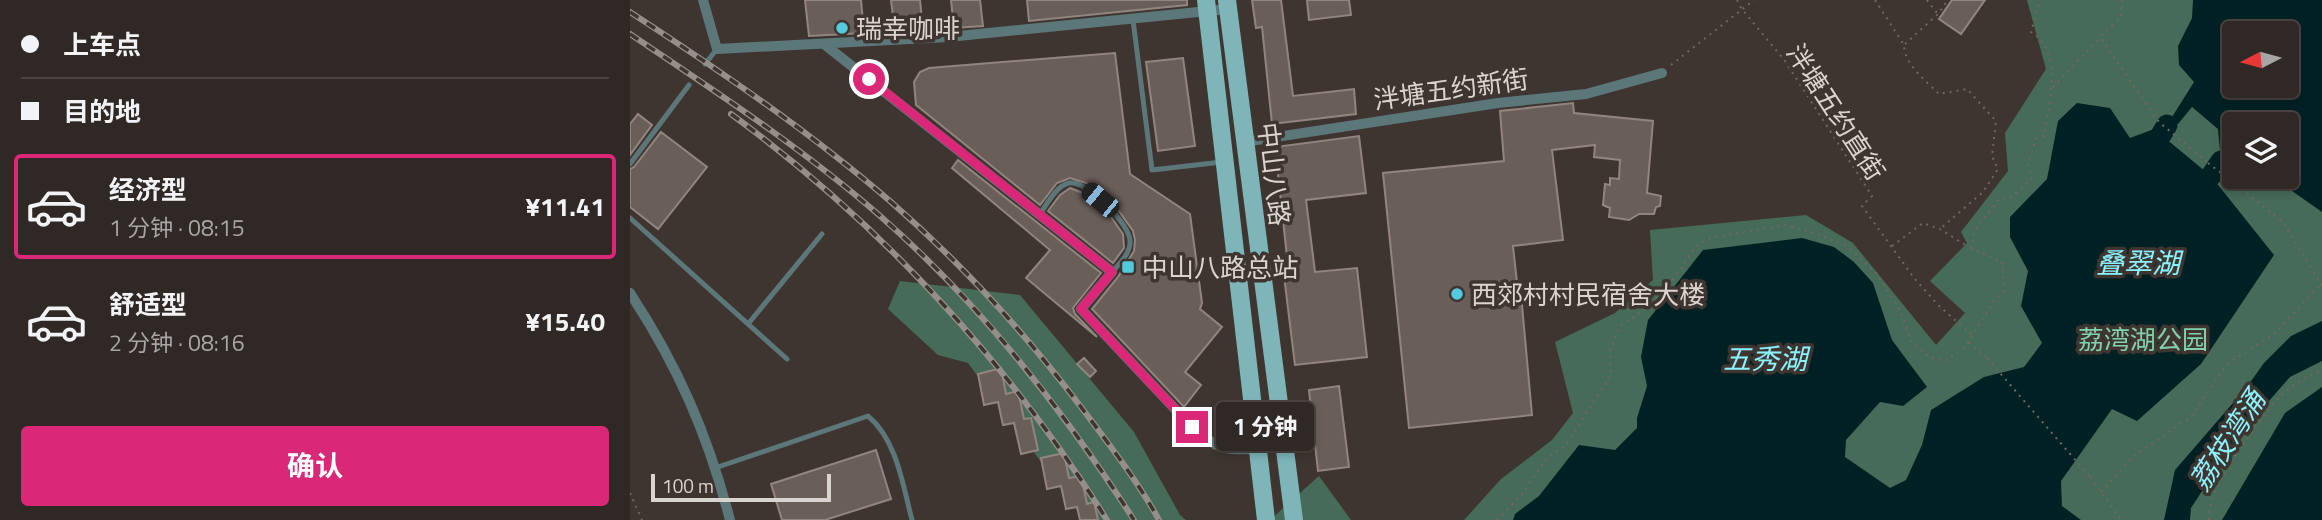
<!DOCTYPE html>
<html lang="zh">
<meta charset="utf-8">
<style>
body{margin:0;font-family:"Titillium Web","Noto Sans SC",sans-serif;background:#3b3431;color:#f1f3f6;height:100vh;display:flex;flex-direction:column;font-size:26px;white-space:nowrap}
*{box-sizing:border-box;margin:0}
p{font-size:23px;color:#a7a6a6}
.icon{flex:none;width:38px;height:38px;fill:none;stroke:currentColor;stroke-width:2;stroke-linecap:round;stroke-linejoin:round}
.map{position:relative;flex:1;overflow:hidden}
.sheet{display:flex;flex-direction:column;background:#2f2824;width:630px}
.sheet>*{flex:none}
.banner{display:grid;align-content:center;height:154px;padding:0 21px;background:#2f2824}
.needle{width:46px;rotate:264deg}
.fabs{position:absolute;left:1592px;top:21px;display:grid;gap:14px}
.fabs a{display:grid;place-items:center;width:77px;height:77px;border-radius:7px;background:#2f2824;box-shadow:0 4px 10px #0003,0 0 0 2px #4a4441;font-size:35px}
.scale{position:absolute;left:21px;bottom:18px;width:180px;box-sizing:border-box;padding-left:7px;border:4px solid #dad4d0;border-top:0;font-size:19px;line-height:24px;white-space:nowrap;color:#dad4d0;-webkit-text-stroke:5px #3f3530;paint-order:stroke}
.end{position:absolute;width:32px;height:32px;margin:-16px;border:9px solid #db2777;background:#fff;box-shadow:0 0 0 4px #fff}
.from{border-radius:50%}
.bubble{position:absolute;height:49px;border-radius:7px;background:#2f2824;box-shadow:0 4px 10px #0003,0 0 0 2px #4a4441;font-size:23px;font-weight:700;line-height:49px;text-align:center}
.car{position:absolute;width:21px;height:42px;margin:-21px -10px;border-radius:9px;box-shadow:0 0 5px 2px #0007;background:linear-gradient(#222 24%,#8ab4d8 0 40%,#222 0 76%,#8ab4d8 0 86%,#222 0)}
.banner b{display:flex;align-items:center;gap:24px;height:66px;font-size:26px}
.banner b+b{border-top:2px solid #4a4441}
.banner i{width:18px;height:18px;background:#f1f3f6}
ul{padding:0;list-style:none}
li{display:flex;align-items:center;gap:21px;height:105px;margin:0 14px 10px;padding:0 7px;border:4px solid transparent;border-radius:7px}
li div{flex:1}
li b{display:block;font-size:26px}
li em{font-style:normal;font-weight:700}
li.active{border-color:#db2777}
li>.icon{width:63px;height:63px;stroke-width:1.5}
.action{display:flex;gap:14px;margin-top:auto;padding:14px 21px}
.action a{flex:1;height:80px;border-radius:7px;background:#db2777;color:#fff;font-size:28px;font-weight:700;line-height:80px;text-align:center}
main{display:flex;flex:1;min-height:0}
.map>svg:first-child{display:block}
.green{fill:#476b59;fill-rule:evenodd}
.water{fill:#002124;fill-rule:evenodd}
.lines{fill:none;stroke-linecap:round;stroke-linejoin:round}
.river{stroke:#002124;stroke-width:21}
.building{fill:#6a5e59;stroke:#92857f;stroke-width:2}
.path{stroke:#6f6762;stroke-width:2;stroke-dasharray:2 5;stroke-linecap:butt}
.lane{stroke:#5c7779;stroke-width:5}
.street{stroke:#5c7779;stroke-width:10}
.primary{stroke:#7db5b9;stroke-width:18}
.rail-casing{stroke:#968e8a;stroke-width:6}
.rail{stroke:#3f3530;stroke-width:3.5;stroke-dasharray:10;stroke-linecap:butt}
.path-bridge{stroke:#6f6762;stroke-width:2;stroke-dasharray:2 5;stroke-linecap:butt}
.route{stroke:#db2777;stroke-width:9}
.poi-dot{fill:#54cade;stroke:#3f3530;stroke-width:2.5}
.labels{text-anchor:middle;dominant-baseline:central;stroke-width:7;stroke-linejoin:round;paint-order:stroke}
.poi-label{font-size:26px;fill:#dad4d0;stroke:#3f3530;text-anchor:start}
.street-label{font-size:26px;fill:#dad4d0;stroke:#3f3530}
.park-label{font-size:26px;fill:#81d2ab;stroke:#3f3530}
.water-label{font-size:28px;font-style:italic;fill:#8af2fe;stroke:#3f3530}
</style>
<main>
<section class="sheet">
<div class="banner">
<b><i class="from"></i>上车点</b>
<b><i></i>目的地</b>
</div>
<ul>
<li class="active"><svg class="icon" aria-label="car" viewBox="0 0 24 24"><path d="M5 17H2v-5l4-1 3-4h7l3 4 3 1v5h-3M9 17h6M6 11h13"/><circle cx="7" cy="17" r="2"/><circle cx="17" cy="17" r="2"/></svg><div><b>经济型</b><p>1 分钟 · 08:15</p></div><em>¥11.41</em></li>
<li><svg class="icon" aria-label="car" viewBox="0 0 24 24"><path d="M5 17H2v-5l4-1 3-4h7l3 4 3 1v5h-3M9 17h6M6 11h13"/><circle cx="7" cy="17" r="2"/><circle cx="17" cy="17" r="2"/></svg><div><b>舒适型</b><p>2 分钟 · 08:16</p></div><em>¥15.40</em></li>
</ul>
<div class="action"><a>确认</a></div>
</section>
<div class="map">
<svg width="1692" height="520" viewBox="0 0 1692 520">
<rect width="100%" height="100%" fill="#3f3530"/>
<path class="green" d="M1397,0H1692V520H834L871,479L922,440L943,413L925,342L985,313L1023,280L1020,230L1176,215L1223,243L1306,345L1335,313L1300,281L1337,243L1331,232L1378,171L1375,133L1416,69ZM1605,33H1657V86H1605ZM1605,124H1657V177H1605Z
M270,281L390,295L504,432L550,515L556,520H454L338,363L308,355L258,309Z
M689,476L721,520H640Z"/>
<path class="water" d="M1563,0H1692V212L1642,177H1657V124H1605V161H1591L1588,129L1562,107L1548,124L1537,125L1564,82L1549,65L1548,46L1562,18ZM1657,33V86H1605V33Z
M1447,103L1480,108L1500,138L1524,129L1581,176L1644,255L1571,364L1507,421L1482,409L1431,481L1432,506L1451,520H883L885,514L909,496L949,445L985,450L1007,428V418L1017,386L1011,357L1018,320L1073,250L1172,238L1204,247L1224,262L1243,283L1262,340L1297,387L1273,406L1250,402L1216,440L1215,457L1260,488L1276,480L1292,445L1301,410L1354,377L1394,367L1412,343L1391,306L1398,271L1380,237V217L1417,179L1428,121Z
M1692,321V361L1660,377L1631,410L1578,482L1561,508L1560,520H1534L1545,470L1616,388L1634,363L1661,336Z
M1692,387V520H1592L1655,413Z"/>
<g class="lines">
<path class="river" d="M1531,135L1537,125
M1581,176L1591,161"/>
</g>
<path class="building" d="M175,0H231L234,33L179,36Z
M261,0H290L293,30L265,32Z
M321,0H350L353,26L324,28Z
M397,0H557V5L399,21Z
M622,0H651L663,96L724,89L726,114L642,124L632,27L626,28Z
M677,0H719L721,15L679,20Z
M1322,0H1355L1331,34L1309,19Z
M485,53L500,174L560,214L572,303L570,309L592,327L555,372L571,385L554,407L462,309L488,277L504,251L505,240L503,231L488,210L459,184L440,178L427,183L410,205L286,105L284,82L290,72L299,68Z
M553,58L565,146L528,151L516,62Z
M943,103L944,113L1023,121L1017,193L1031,196L1030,206L1026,207L1024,214H1009L999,220L979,217L980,208L973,205L975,184L980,185V178L989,179L990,160L964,157L965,145L922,150L933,240L883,246L887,283H890L902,415L779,428L753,173L874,161L870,111Z
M8,114L22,125L0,155V124Z
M31,132L77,167L28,229L0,207V169L4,167Z
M729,136L736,193L676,200L685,272L727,268L737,357L665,365L654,276L659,275L645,147Z
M328,160L471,273L443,308L445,314L467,337L396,278L420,250L322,168Z
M440,188L453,193L462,199L481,217L493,234L494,248L483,263L418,211L430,195Z
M454,358L466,371L460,377L447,364Z
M371,368L376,394L388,391L394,419L401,418L408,450L391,454L384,423L373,425L368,402L354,405L348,374Z
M709,386L719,467L688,471L679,390Z
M246,450L261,499L195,520H152L141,484Z
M434,453L439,478L451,476L457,504L464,502L468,520H450L447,507L436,509L431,486L417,489L411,458Z"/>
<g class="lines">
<path class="path" d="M1107,0L1111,8L1155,61L1242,196L1232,206L1284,278L1308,305L1342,335
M1245,0L1274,45C1274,64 1296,81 1309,94L1337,89L1366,121L1362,156L1368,169L1353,192L1310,229
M1297,0L1307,13
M1492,0L1491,17L1470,37L1529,122L1578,163
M1275,44L1308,14L1318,0
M1041,65L1124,0
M1423,87L1470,38
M1600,180L1653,222L1692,286
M1262,246L1293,223L1310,229L1340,248
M1339,342L1357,358
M1460,477L1491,520
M1471,492L1502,457L1561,417L1597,364L1644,334L1692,283
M0,493L12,520
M867,520L892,494L917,458L935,446L981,375L980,350L990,326L1029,300L1066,246L1080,238L1155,225L1187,234L1217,246L1246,273L1270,310L1281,341L1299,357L1315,361L1335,347L1364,301L1374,291L1372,262L1342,249L1344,231L1369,199L1382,197L1402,178L1398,164L1406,139L1414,136C1419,104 1434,52 1401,32L1410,0
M1579,520C1579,480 1622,434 1645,401C1659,387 1674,377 1692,370"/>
<path class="lane" d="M503,20L522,170L592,162
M75,64L87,49
M0,164L59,85
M410,214C417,204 427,185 439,183C457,180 498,222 500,240C501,253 490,263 482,272
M0,218L157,359
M118,324L192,234
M85,468L238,416C267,440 273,486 282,520"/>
<path class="street" d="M73,0L87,49L318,37L598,9
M194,44L482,272L451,309L562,427C589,450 592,450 627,449
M614,142L868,103L956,94L1032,73
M0,293C48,366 78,435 100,520"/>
<path class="primary" d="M576,0L636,520
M597,0L664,520"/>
<defs>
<path id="rail" d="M0,12C90,71 179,131 261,202C331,263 395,333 451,407C478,443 507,480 529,520
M0,34C85,91 172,148 249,215C350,303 432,408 504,520
M101,114C251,224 379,363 477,520"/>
</defs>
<use href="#rail" class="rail-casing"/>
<use href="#rail" class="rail"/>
<path class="path-bridge" d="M1578,163L1600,180
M1357,358L1460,477"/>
</g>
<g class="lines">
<path class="route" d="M239,79L482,272L451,309L562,427"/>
</g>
<g class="poi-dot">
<circle cx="212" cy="28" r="7"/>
<rect x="491" y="260" width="14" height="14" rx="3.5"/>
<circle cx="827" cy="294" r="7"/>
</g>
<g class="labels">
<g class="poi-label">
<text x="226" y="28">瑞幸咖啡</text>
<text x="512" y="267">中山八路总站</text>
<text x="841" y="294">西郊村村民宿舍大楼</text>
</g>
<g class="street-label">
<text transform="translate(821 89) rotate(-8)">泮塘五约新街</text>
<text transform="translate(1206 112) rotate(57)">泮塘五约直街</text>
<text transform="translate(644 174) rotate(83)">中山八路</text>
</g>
<g class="park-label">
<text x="1513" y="339">荔湾湖公园</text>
</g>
<g class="water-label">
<text x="1508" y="262">叠翠湖</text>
<text x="1135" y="358">五秀湖</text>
<text transform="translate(1597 440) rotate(-57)">荔枝湾涌</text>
</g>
</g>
</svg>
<div class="fabs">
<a><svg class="needle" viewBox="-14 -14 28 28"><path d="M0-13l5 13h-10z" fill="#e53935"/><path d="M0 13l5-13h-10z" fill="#a7a6a6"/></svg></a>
<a><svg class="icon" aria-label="layers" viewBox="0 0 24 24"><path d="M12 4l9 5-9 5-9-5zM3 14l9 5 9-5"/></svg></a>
</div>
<div class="scale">100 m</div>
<i class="end from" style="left:239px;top:79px"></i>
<i class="end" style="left:562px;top:427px"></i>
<div class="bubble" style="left:586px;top:402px;width:98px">1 分钟</div>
<i class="car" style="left:470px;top:200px;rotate:309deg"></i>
</div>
</main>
